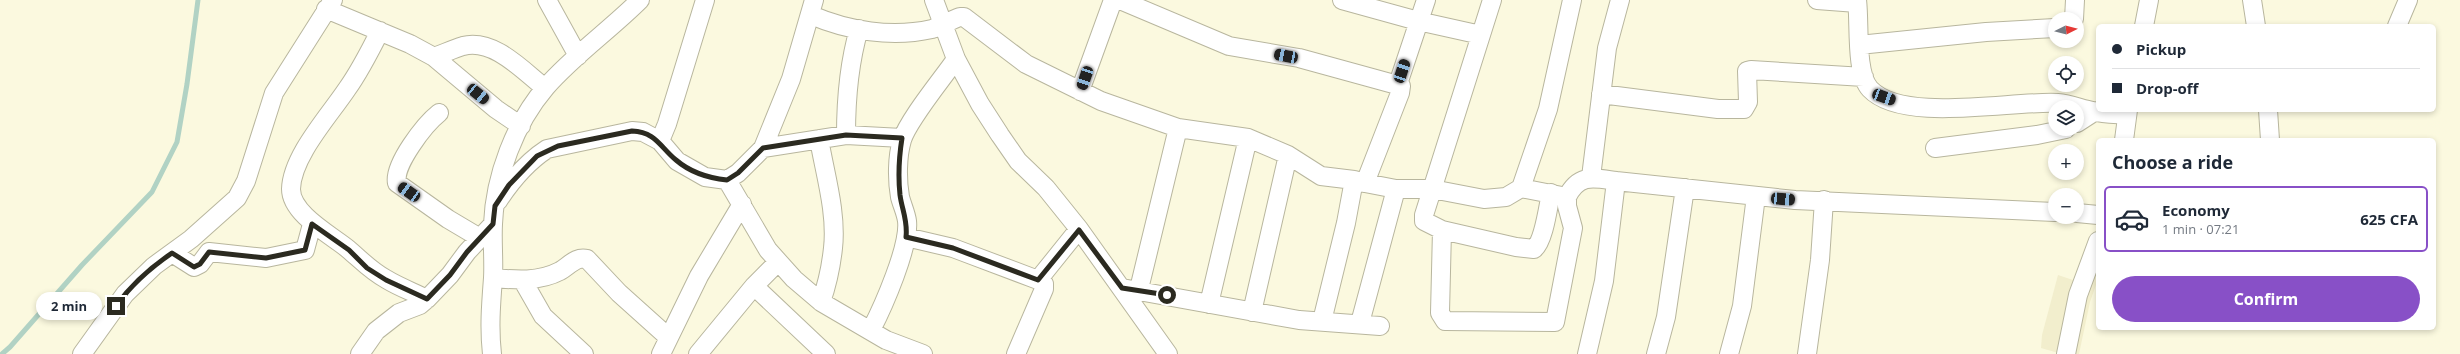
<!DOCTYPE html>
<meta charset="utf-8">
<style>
body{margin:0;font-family:"Open Sans",sans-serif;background:#f6f6f7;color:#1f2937;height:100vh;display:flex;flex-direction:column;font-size:15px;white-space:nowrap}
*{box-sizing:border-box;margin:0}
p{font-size:13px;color:#747a83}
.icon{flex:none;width:22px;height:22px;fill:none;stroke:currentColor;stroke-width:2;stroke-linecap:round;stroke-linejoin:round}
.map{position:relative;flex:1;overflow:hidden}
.side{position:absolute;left:2096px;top:138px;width:340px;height:192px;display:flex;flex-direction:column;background:#fff;border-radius:6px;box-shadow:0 2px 6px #0003}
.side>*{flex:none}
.guide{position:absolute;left:2096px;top:24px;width:340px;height:88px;border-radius:6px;box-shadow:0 2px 6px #0003;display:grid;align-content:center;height:88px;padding:0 16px;background:#fff}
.needle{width:26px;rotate:84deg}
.tools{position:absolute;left:2048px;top:12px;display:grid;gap:8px}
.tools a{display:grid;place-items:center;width:36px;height:36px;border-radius:50%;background:#fff;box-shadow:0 2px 6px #0003;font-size:20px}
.end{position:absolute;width:18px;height:18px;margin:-9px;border:5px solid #2b2a20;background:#fff;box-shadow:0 0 0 2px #fff}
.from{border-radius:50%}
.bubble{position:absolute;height:28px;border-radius:14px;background:#fff;box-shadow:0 2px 6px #0003;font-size:13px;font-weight:700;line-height:28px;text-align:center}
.car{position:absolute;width:12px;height:24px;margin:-12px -6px;border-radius:5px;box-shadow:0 0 3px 1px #0007;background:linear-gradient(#222 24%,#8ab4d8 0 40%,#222 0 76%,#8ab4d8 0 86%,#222 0)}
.guide b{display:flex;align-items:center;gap:14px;height:38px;font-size:15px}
.guide b+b{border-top:1px solid #e0e1e3}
.guide i{width:10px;height:10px;background:#1f2937}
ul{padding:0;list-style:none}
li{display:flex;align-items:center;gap:12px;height:66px;margin:0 8px 6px;padding:0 8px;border:2px solid transparent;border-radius:6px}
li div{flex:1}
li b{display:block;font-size:15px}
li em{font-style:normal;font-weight:700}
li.active{border-color:#8850c7}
li>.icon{width:36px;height:36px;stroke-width:1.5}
h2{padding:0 16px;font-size:18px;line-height:48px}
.action{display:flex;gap:8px;margin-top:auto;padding:8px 16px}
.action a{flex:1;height:46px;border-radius:24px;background:#8850c7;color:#fff;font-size:16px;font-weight:700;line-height:46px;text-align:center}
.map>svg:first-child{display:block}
.built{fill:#f2eecd}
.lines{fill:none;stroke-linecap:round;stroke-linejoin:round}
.stream{stroke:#b1d2c4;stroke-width:5}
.minor-casing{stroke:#b8b69e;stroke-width:20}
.minor{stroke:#fff;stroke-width:18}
.route{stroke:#2b2a20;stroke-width:5}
</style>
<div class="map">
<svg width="2460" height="354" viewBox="0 0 2460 354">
<rect width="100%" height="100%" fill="#fbf9df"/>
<path class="built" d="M2092,268L2098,270V279L2090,302L2079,354H2062L2041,348L2042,335L2058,275L2085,284Z"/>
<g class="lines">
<path class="stream" d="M2,354L10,347L82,265L152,192L177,142L187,84L198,0"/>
<defs>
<path id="minor" d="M547,0L578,56
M934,0L956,59L980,104L1000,135L1018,161L1046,188L1079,229L1168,354
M1120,0L1229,46L1299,58L1401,86L1400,93L1365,183L1354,180L1346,223L1322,321
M1342,0L1418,21L1481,35
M1492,0L1424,215V221L1442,230L1440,313L1445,321L1555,322L1573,228L1567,206V197
M1572,0L1548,109L1521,188L1567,197C1579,173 1594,178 1616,181L1604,281L1587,354
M1817,0L1857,3
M1857,0C1860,22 1855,73 1870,89C1903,124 2014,100 2058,103C2070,104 2082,109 2093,111C2104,114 2116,114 2127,115
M2252,0L2256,26
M326,9L410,44L434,57L496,109L521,126
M811,15C848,31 892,38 932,29C941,26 951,20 960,17H964L1026,64L1101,101L1178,128L1248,138L1288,155L1321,176L1354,180
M2074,19L2075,0
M2144,26L2149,0
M2397,26L2408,0
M380,31C370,51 360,71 347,89C329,116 292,156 291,189C291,214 331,235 348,249C361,260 371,271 386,279C399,287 413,292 427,299
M1859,45L1986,32L2055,28
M434,57C443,54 453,49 463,46C494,38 523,71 545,88
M1398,84L1426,0
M1080,91L1113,0
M1601,94L1718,109H1744L1748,102L1747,71L1751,70L1864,77
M2268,110L2270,140
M439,113C425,124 393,165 397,183L448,219L480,238
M2077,123L2094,112
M846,135C846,100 849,63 859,29
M819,139C825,174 837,213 833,248C831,267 827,285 821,302
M2124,140L2128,110
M660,141L677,161L705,177L727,180L738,173L763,148L791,79L814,0
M763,148L846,135L902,138
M1935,148L2037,135L2066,129
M1591,177L1607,48L1620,0
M727,180L768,250L794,279L821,302L886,340L923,354
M1616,181L1795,200L2055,212
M1365,183L1396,189H1432L1484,199L1506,197L1521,188
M498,201C511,181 527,162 547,149L632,131L643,132L660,141L667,124L705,0
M2077,213L2098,215
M1442,230L1516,247L1534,249C1544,241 1548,207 1551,193
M906,237L953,248L1038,280L1079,229
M172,253L194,267L200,264L209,252L266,258L305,250L312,224
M493,278C516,280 539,282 560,271C569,266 576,256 587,259L619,293L668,337
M523,281L543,316L584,354
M754,286L826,354
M1122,288L1299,320L1380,326
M1139,289L1178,128
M1209,304L1248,138
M1252,312L1288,155
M1360,323L1396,189
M871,330C883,307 910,246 907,221C906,213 902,205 900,197C897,180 897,157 902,140C908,120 943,78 956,59
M82,354L125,294L154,266L191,239L237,198L246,181L274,93L333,0
M360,354L376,331L399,313L420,305L427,299L450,275L467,252L493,224
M492,354C489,328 491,304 493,278C494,260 492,242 493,224C495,176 515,123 546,87C574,55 610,30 640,0
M661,354L699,276L742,204
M698,354L754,286L778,262
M1016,354L1044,289V284L1038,280
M1656,354L1666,317L1685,188
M1729,354L1742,306L1756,196
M1807,354L1820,260L1824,200
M2066,354L2078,295L2098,241"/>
</defs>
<use href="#minor" class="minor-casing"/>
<use href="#minor" class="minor"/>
</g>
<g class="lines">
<path class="route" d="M116,306C131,285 150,268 172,253L194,267L200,264L209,252L266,258L305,250L312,224L349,250L367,268L386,280L427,299L450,275L467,252L493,224L495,206L509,185L537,156L558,146L632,131C656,132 660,147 676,160C691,173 708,178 727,180L738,173L763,148L846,135L902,138C899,157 898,176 900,195C902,210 908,221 906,237L953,248L1038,280L1079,230L1122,288L1167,295"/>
</g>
</svg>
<div class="tools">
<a><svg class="needle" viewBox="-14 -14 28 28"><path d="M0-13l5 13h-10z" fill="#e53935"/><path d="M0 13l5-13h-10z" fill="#747a83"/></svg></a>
<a><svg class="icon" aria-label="locate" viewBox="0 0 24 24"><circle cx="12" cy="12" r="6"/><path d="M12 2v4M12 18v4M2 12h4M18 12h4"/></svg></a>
<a><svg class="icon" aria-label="layers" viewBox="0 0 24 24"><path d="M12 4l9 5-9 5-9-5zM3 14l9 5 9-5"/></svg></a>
<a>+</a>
<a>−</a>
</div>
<i class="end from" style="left:1167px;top:295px"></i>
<i class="end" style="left:116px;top:306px"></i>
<div class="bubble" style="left:36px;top:292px;width:66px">2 min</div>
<i class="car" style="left:1286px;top:56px;rotate:281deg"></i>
<i class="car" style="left:1402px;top:71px;rotate:18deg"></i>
<i class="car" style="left:1085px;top:78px;rotate:199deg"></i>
<i class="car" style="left:478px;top:94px;rotate:129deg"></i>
<i class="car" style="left:1884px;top:97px;rotate:110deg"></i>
<i class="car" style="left:409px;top:192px;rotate:305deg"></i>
<i class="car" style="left:1783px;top:199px;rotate:94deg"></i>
<div class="guide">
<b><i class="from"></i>Pickup</b>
<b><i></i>Drop-off</b>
</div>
<section class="side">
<h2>Choose a ride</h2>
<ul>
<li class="active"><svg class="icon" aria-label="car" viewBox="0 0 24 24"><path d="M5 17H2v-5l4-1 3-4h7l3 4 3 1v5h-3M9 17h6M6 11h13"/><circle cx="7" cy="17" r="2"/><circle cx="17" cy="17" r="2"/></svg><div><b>Economy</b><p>1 min · 07:21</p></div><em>625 CFA</em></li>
</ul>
<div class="action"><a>Confirm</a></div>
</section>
</div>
